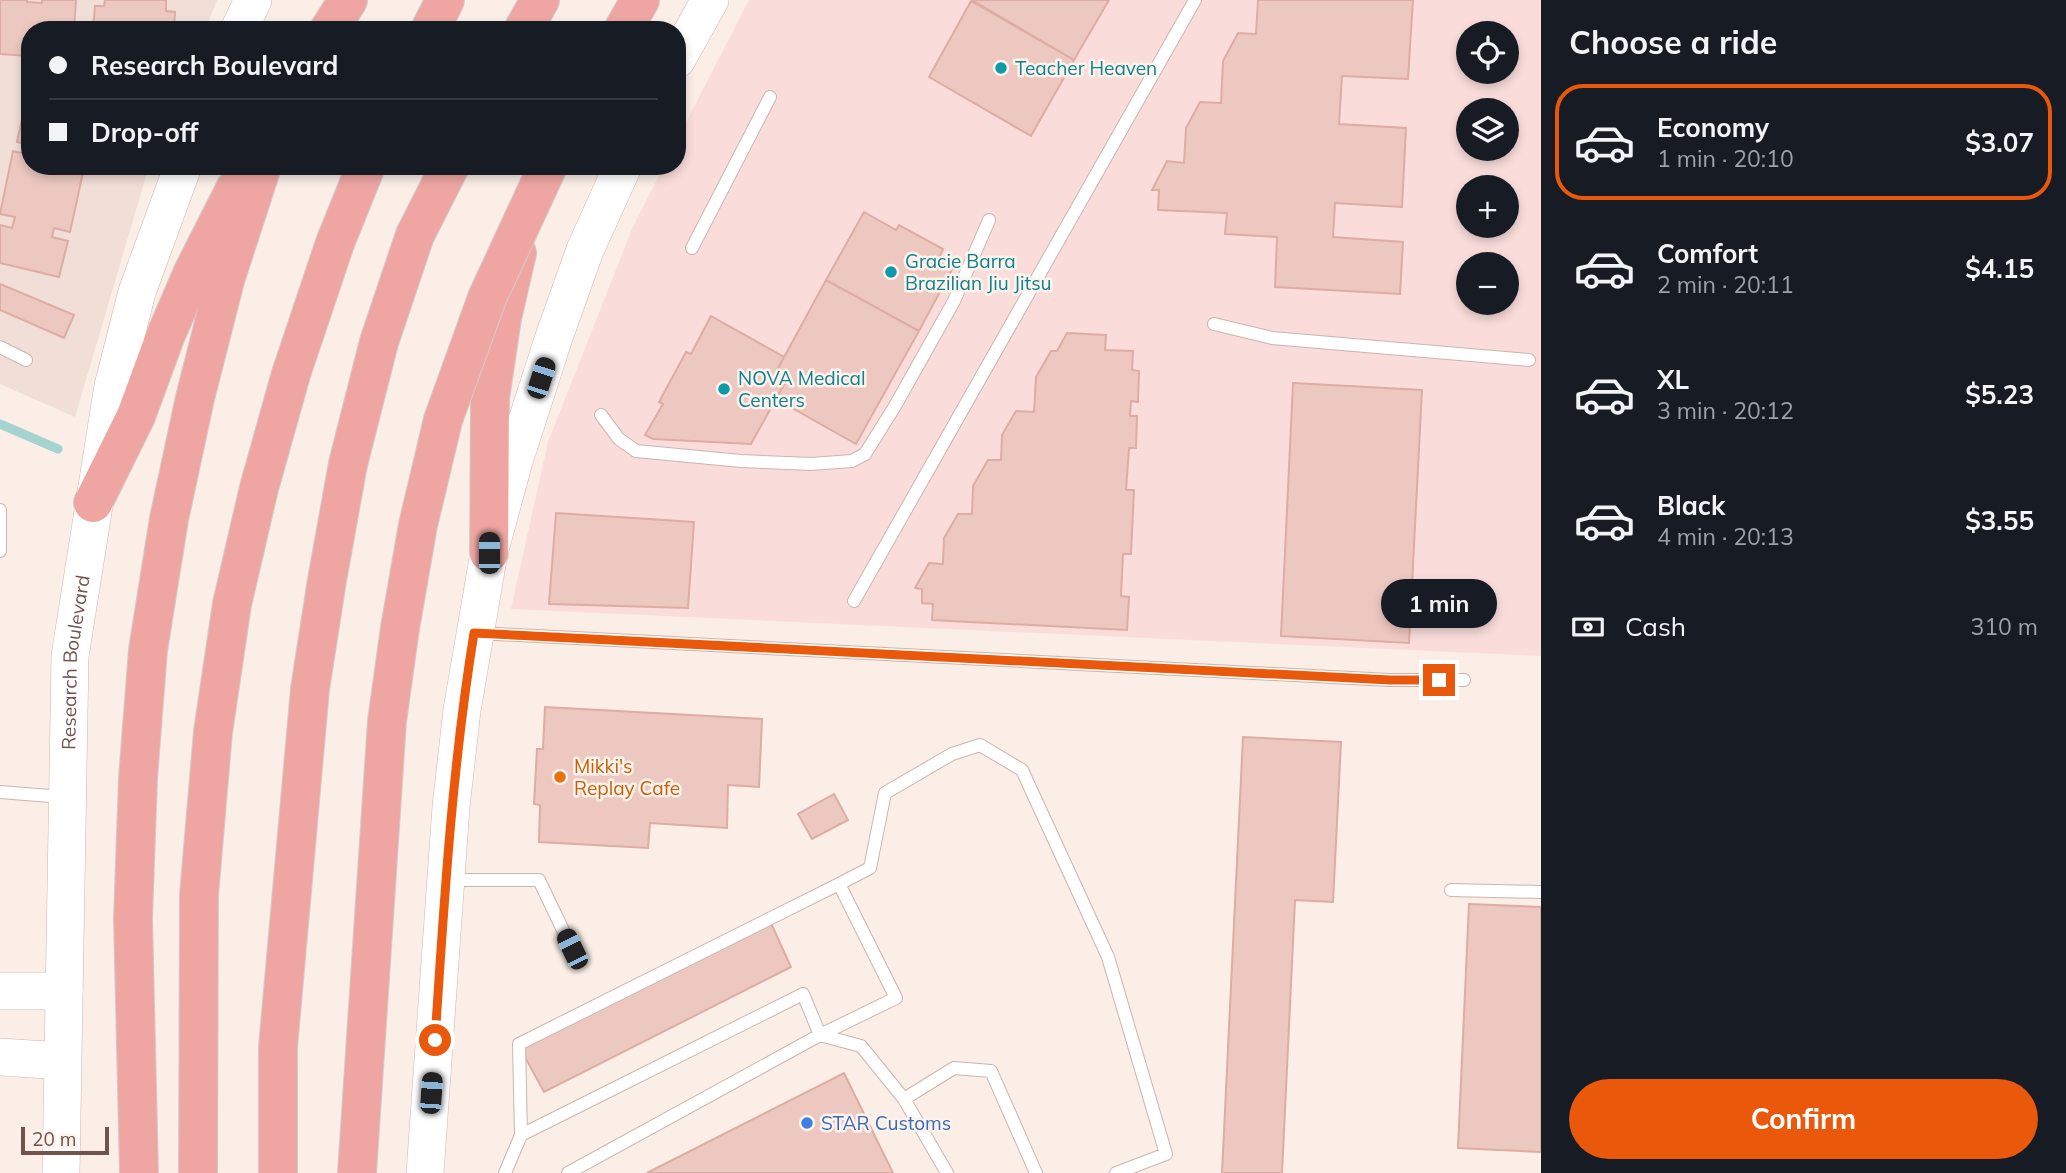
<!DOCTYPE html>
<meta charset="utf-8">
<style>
body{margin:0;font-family:Mulish,sans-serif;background:#242831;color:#f1f3f6;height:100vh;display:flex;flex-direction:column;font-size:26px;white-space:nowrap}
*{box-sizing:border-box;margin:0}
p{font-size:23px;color:#9ea1a6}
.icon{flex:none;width:38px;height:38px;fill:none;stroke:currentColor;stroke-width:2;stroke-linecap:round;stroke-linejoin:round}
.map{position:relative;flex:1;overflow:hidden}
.details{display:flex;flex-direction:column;background:#171b24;width:525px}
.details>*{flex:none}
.top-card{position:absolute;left:21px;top:21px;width:665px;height:154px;border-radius:28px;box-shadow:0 4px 10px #0003;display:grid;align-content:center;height:154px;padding:0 28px;background:#171b24}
.fabs{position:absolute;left:1456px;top:21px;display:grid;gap:14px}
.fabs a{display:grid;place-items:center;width:63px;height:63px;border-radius:50%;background:#171b24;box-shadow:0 4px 10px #0003;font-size:35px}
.scale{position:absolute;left:21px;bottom:18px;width:88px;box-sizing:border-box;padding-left:7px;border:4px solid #71524d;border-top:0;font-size:19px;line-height:24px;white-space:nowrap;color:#71524d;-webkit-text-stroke:5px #fdf3ec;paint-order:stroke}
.end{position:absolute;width:32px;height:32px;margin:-16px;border:9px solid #ea580c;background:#fff;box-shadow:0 0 0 4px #fff}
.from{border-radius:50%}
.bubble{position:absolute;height:49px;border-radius:24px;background:#171b24;box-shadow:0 4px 10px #0003;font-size:23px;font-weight:700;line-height:49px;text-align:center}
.car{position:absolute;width:21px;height:42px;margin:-21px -10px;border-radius:9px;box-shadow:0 0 5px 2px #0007;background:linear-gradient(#222 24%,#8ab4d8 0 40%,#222 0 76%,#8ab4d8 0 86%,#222 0)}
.top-card b{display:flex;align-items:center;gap:24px;height:66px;font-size:26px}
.top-card b+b{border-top:2px solid #363941}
.top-card i{width:18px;height:18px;background:#f1f3f6}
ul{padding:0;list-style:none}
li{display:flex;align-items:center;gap:21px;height:116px;margin:0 14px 10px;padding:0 14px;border:4px solid transparent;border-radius:28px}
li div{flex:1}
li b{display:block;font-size:26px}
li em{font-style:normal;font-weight:700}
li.current{border-color:#ea580c}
li>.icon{width:63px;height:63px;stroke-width:1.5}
h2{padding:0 28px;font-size:32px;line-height:84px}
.pay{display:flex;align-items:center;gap:18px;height:77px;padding:0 28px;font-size:26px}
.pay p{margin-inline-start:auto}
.action{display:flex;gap:14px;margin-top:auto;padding:14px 28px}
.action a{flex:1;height:80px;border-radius:42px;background:#ea580c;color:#fff;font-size:28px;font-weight:700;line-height:80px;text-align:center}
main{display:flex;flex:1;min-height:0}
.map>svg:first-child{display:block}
.residential{fill:#f1ded6}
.commercial{fill:#fadddb;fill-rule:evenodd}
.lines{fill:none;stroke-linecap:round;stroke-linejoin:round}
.stream{stroke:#a4d3d0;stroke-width:9}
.building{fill:#edc8c1;stroke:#deaca2;stroke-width:2}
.service-casing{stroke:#cbb4ae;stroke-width:14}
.secondary-casing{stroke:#d0b5ae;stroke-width:38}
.motorway-casing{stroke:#d4cbca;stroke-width:40}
.service{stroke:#fff;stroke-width:12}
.secondary{stroke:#fff;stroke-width:37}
.motorway{stroke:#efa6a3;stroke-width:38}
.motorway-bridge-casing{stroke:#d4cbca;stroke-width:40;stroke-linecap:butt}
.motorway-bridge{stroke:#efa6a3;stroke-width:38}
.route{stroke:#ea580c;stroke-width:9}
.culture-dot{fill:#0f9aa8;stroke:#fdf3ec;stroke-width:2.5}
.food-dot{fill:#e8710a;stroke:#fdf3ec;stroke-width:2.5}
.shop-dot{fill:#3f7fe0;stroke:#fdf3ec;stroke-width:2.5}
.labels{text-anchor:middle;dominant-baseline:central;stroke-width:5;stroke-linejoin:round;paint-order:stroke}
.culture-label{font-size:19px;fill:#0d838f;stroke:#fdf3ec;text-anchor:start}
.street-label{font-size:19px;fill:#71524d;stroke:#fdf3ec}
.food-label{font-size:19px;fill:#c56008;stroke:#fdf3ec;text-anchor:start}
.shop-label{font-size:19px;fill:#366cbe;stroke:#fdf3ec;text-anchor:start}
</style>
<main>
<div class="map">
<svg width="1541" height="1173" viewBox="0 0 1541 1173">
<rect width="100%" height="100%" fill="#faeee7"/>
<path class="residential" d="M0,0H217L205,30H30V166H149L75,417L0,384Z"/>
<path class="commercial" d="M749,0H1541V656L511,609L548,442L632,229L664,166H677V140ZM1468,33H1507V72H1468ZM1468,110H1507V149H1468ZM1468,187H1507V226H1468ZM1468,264H1507V303H1468Z"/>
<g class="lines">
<path class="stream" d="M0,424L58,449"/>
</g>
<path class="building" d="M0,0H27V2L42,3V0H76L74,30H30V56L0,54Z
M105,0H166V11L175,12L174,30L93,29L95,6H104Z
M972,0H1109L1074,60Z
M1258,0H1413L1408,79L1342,76L1339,124L1406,128L1402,207L1335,203L1333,237L1403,242L1400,294L1275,287L1277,237L1225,234L1227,213L1158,210L1159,190H1152L1167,161L1184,163L1186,128L1200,102L1221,103L1223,61L1238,33L1256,34Z
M971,1L1074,60L1031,136L929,77Z
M25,105L30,107V145L17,142Z
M13,151L30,155V166H76L84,168L70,232L54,228L52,237L68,241L59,277L0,263V225L12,228L15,217L0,214Z
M864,212L896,230L899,225L943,249L940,256L955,264L919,331L826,280Z
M826,280L919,331L856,444L776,399L787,379L776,372Z
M0,284L74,315L64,338L0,310Z
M711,316L784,357L776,372L787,379L751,444L653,439L645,435L663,404L659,402L686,352L691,354Z
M1067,333L1106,335L1105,350L1133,351L1132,370L1139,371L1138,402L1131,401L1130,416H1137L1136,448H1129L1126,490H1134L1131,554H1123L1121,596L1129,597L1127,630L932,620L933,604L922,603V589L915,588L929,563L943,564L944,538L958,514H972L973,486L988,460H1001L1002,435L1016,411L1034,412L1036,377L1051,351H1057Z
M1293,383L1422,390L1409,643L1281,636Z
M556,513L694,522L688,608L549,604Z
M545,707L762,719L759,787L728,785L727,828L650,823L648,848L539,842L540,805L534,804L537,749H543Z
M1243,737L1341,742L1333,902L1295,900L1282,1173H1222Z
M834,794L848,820L812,839L798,814Z
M1469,904L1541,907V1152L1458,1148Z
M770,921L791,967L544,1092L520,1048Z
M844,1073L893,1173H647Z"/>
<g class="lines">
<defs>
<path id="service" d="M692,248L770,97
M1214,324L1272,338L1529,360
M0,347L26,360
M601,415L619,439L636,451L741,461L811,464L852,461L865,454L895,406L954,301L989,220
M0,510V551
M854,601L1195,0
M478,633L1390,680H1464
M0,792L63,797
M450,880H539L572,949
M839,884L870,868L885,793L952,754L980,745L1022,770L1108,957L1166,1154L1116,1173
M1451,890L1541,892
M820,1035L861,1046L904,1099
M521,1135L519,1044L839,884L896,998L820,1035
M505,1173L521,1135L803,994L820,1035L568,1173
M947,1173L904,1099L954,1068L991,1071L1036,1173"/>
<g id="secondary">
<path d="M239,30L253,0"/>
<path d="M677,59L710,0"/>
<path d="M0,991H64"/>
<path d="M0,1057L62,1061"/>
<path id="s1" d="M61,1173L70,656L113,386L137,292L183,166"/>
<path d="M425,1173L451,807L462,710L489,553L514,461L554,337L585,250L623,166"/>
</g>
<path id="motorway" d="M329,30L348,0
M430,30L445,0
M523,30L540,0
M623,30L640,0
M93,503L136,416L165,337L193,272L235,189
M489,553L490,398L502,318L517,253
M139,1173L133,918L138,778L148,650L169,519L195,398L225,280L262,166
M198,1173L199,895L213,732L232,604L259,488L291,374L335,243L366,166
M278,1173V1047L310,689L327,580L348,464L379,342L415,235L450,166
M357,1173L387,721L400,628"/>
</defs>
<use href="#service" class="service-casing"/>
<use href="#secondary" class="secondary-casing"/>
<use href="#motorway" class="motorway-casing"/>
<use href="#service" class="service"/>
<use href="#secondary" class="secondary"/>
<use href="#motorway" class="motorway"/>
<defs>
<path id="motorway-bridge" d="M400,628L418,525L443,420L487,298L548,166"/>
</defs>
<use href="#motorway-bridge" class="motorway-bridge-casing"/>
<use href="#motorway-bridge" class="motorway-bridge"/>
</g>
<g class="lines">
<path class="route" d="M435,1040C444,903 452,768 474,633L1390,680H1439"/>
</g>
<g class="culture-dot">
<circle cx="1001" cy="68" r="7"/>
<circle cx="891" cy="272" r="7"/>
<circle cx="724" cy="389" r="7"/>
</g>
<circle class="food-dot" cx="560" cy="777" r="7"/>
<circle class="shop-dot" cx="807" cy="1123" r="7"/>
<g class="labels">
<g class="culture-label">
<text x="1015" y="68">Teacher Heaven</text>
<text x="905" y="261">Gracie Barra<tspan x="905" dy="22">Brazilian Jiu Jitsu</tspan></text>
<text x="738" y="378">NOVA Medical<tspan x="738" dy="22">Centers</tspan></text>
</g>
<g class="street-label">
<text stroke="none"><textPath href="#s1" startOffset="511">Research Boulevard</textPath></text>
</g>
<g class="food-label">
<text x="574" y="766">Mikki's<tspan x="574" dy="22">Replay Cafe</tspan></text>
</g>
<g class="shop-label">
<text x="821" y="1123">STAR Customs</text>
</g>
</g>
</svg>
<div class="fabs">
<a><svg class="icon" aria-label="locate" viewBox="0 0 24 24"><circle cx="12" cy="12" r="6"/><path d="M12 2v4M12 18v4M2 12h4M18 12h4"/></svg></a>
<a><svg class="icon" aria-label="layers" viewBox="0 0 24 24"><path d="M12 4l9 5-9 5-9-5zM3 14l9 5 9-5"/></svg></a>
<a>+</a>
<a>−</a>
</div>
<div class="scale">20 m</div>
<i class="end from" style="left:435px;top:1040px"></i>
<i class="end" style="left:1439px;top:680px"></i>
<div class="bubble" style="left:1381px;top:579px;width:116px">1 min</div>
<i class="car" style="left:541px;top:378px;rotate:18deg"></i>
<i class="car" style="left:489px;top:553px;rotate:0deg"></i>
<i class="car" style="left:572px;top:949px;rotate:334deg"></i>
<i class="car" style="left:431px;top:1093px;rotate:4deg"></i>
<div class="top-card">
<b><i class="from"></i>Research Boulevard</b>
<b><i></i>Drop-off</b>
</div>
</div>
<section class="details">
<h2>Choose a ride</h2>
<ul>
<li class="current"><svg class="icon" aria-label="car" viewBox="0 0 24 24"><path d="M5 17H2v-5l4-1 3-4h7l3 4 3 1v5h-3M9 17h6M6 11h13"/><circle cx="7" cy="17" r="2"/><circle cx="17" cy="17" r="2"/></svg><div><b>Economy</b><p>1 min · 20:10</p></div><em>$3.07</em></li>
<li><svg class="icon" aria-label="car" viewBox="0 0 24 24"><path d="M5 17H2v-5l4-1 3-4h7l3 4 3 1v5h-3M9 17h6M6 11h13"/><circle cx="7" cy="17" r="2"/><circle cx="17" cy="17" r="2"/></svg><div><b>Comfort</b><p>2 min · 20:11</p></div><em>$4.15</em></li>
<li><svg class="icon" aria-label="car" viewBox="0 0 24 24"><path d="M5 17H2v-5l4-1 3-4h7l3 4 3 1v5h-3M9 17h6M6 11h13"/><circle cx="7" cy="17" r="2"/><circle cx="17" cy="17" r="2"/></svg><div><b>XL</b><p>3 min · 20:12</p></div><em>$5.23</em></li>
<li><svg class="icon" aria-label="car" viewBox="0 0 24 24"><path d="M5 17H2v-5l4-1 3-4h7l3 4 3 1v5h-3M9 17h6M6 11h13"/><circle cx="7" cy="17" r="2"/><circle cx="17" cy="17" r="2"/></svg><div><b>Black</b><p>4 min · 20:13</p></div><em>$3.55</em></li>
</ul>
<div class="pay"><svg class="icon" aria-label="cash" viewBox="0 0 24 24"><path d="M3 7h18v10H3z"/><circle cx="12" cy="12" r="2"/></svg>Cash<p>310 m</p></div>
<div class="action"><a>Confirm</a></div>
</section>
</main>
